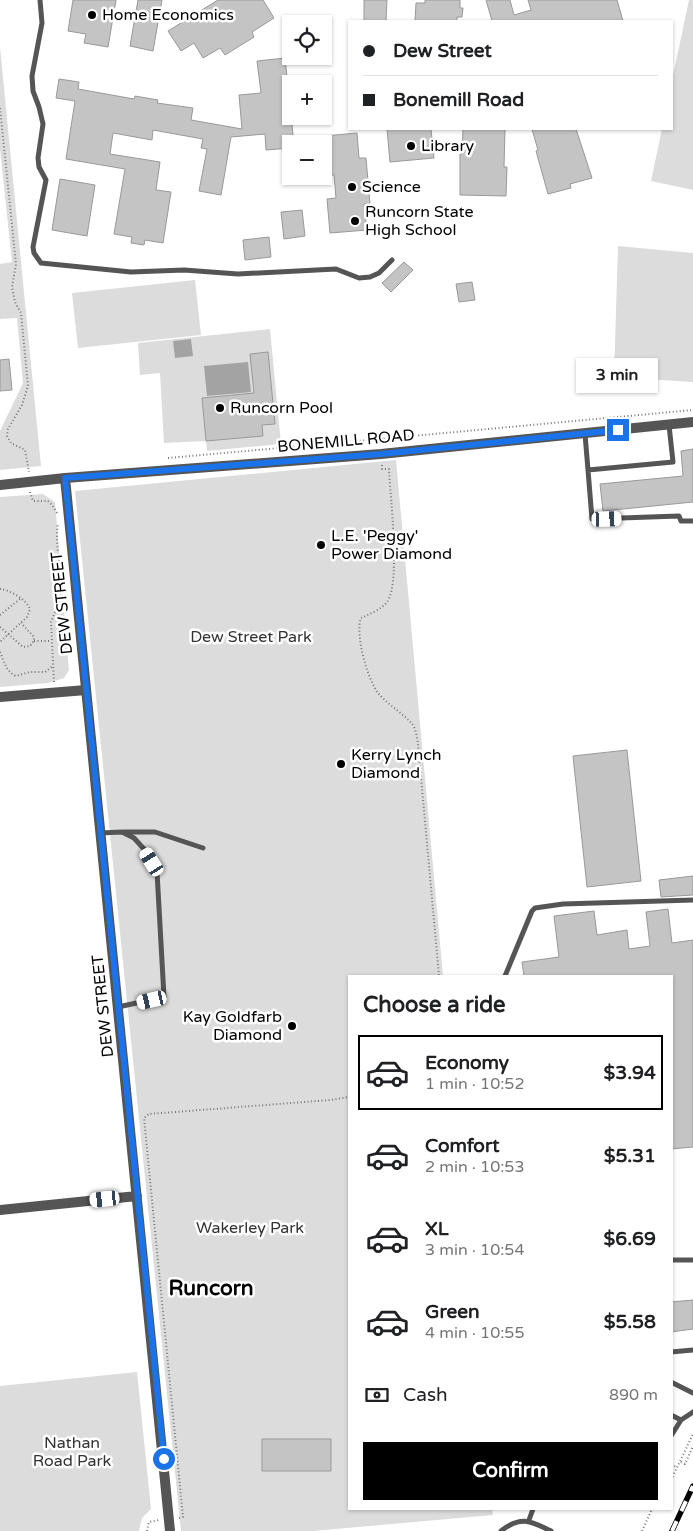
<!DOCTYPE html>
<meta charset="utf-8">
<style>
body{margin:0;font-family:"Varela Round",sans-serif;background:#f6f6f6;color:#202124;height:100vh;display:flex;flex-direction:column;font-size:19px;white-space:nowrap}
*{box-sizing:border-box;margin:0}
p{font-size:16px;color:#757577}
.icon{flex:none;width:28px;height:28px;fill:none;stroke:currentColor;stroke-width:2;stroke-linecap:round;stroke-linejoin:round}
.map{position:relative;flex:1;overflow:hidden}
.side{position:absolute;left:348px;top:975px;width:325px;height:535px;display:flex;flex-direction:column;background:#fff;border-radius:0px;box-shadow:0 1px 4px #0004}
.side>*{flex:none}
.banner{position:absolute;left:348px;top:20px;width:325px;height:110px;border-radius:0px;box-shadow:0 1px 4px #0004;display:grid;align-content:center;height:110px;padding:0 15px;background:#fff}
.controls{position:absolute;left:282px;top:15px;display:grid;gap:10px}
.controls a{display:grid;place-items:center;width:50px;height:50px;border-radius:0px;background:#fff;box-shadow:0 1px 4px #0004;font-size:25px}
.end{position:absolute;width:22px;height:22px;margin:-11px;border:6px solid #1a73e8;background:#fff;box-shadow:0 0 0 2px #fff}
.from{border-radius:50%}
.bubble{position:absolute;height:35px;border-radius:0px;background:#fff;box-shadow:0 1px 4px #0004;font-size:16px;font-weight:700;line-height:35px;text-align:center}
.car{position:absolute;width:15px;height:30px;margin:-15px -8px;border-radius:6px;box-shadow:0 0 4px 1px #0007;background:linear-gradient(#fff 24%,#345 0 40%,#fff 0 76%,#345 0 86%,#fff 0)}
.banner b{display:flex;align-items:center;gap:18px;height:48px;font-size:19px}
.banner b+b{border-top:1px solid #e0e0e0}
.banner i{width:12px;height:12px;background:#202124}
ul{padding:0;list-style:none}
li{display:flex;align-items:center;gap:15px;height:75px;margin:0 10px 8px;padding:0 5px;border:2px solid transparent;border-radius:0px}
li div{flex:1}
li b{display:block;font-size:19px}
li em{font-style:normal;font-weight:700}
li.on{border-color:#000}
li>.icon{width:45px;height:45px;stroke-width:1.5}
h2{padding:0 15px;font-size:22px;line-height:60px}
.pay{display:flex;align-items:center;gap:12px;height:55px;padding:0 15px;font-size:19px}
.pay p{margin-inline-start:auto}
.button{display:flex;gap:10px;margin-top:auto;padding:10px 15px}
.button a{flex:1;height:58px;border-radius:0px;background:#000;color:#fff;font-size:20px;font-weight:700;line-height:58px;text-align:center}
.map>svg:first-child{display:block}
.green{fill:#dcdcdc}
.water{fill:#a3a3a3}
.building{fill:#c4c4c4;stroke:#999}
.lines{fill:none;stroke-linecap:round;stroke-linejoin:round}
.path{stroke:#777;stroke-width:2;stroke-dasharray:1 2.5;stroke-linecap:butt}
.lane{stroke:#555;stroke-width:5}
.street{stroke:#555;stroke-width:10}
.rail-casing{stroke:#000;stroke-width:5.5}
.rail{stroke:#fff;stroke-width:4;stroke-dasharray:11;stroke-linecap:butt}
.route{stroke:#1a73e8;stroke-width:6}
.poi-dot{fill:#000;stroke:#fff;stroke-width:2}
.labels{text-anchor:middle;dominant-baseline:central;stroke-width:5;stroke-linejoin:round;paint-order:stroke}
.poi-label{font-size:16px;fill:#000;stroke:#fff;text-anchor:start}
.street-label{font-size:16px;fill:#000;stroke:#fff}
.park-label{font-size:16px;fill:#333;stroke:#fff}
.district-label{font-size:21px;font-weight:bold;fill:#000;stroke:#fff}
</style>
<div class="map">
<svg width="693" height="1531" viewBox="0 0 693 1531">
<rect width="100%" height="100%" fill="#fff"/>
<path class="green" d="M689,0H693V190L651,181L662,129H671V85Z
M0,47L41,466L0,470V431L23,383L17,318L0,319V264L12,262L0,149Z
M618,246L693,253V382L614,377Z
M195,280L201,335L78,348L72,293Z
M270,329L281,444L207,451L206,441L164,443L160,373L140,375L138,343Z
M396,460L443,976H349V1509H492L493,1515L313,1531H181L75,491Z
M43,494L55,502L69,670L64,678L48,683L0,687V497Z
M137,1372L151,1509L142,1518L139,1531H0V1386Z"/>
<path class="water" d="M191,339L193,356L175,358L173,341Z
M248,362L251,392L207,396L204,366Z"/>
<path class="building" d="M73,0H116L108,47L84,43L86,34L68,31Z
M138,0H162L153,51L130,46Z
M218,0H263L274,18L252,32L254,37L225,55L220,48L203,58L194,43L181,51L168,31Z
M364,0H387L386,21H364Z
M425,0H460V8H463L462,17H457V21H415L416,3H425Z
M486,0H510L514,15L531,10L528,0H617L623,21H492Z
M285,58L294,144H291V148L266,150L265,134L231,137L221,195L199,191L207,149L201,148L203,139L153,130L152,140L113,133L110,154L160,162L156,190L171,192L163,243L145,240L144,245L131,243L132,237L114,234L125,169L66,159L75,101L56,98L59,79L79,82L78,89L134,99L135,96L158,100L157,103L193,108L191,120L242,129L239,95L261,93L257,61Z
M387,129H431L434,158L390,162Z
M463,129H505L504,167H507L506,196L460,195V154H462Z
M532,129H576L592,178L570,184L571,188L548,194L536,151L538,150Z
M357,133L359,158H366L370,204H364L367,230L330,233L327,199L336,198L334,175H324V136Z
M60,179L95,185L87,236L52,230Z
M302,210L305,236L284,239L281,212Z
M269,237L271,257L245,260L243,240Z
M404,262L413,270L391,292L382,283Z
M472,282L475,300L459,302L456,284Z
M268,352L275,424L262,425L263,436L206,441L202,398L254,393L250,354Z
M9,359L12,390L0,391V360Z
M693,449V502L603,511L600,484L683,476L681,451Z
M627,750L641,881L587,887L573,756Z
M693,876V895L661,897L659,880Z
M668,909L672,943L693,940V1147L671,1149V976H524L522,962L559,957L554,916L594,911L597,935L627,930L629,949L650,946L646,912Z
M693,1300V1329L671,1332V1302Z
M262,1439H331V1471H262Z"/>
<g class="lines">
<path class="path" d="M0,108L16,264L12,287L15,302L21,313L28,386L22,405L8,429L7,436L11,443L25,450L29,472
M380,439L693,410
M168,458L380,439V443
M382,465V469H389C390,496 401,583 387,602C381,610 369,614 361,618C355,635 367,678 378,693C388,705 403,713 413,725C416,730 417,738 418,744L439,976
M30,492L33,501H48L52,505L57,513
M0,589C10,590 26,599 30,609L27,617L0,642
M0,615L20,599
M0,627L23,647L30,646L34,641V637L21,623
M34,641H51
M0,652C4,661 6,672 16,676L30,672H45L53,666
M54,682L51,622L56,610L65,601C63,578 54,546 58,523
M681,1462L685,1464L693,1446
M671,1465L677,1467
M671,1480L693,1434
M179,1518L183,1517L144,1118L149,1114L330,1100L349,1097
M147,1531L149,1522L159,1520
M642,1531L652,1509"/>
<path class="lane" d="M40,0L42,23L32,76L33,91L39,107L43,124L38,158L39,167L46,180L33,247L34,253L41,263L131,272L184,270L238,274L336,269L359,278L370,277L379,273L392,260
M585,434L588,470L673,462L669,425
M588,470L592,519L679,516L681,521H693
M124,832H155L203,848
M100,833L122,832L134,838L144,849L157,872L164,997L118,1007
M505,976L532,911L535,908L563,904L693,900
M671,1260H693
M671,1352L693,1350
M671,1382L693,1393
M671,1415L681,1420
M671,1436L681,1420L693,1412
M529,1520L533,1509
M501,1531C521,1515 531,1521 551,1531"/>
<path class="street" d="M65,478L170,1531
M0,485L65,478L381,454L693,422
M0,697L86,690
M0,1210L137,1196"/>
<defs>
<path id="rail" d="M672,1531L693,1486"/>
</defs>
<use href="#rail" class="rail-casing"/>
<use href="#rail" class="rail"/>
</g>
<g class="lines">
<path class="route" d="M164,1459L65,478L381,454L618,430"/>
</g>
<g class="poi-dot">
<circle cx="92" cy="15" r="5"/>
<circle cx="411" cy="146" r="5"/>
<circle cx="352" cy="187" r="5"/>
<circle cx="355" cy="221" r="5"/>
<circle cx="220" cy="408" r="5"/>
<circle cx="321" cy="545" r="5"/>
<circle cx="341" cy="764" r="5"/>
<circle cx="292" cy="1026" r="5"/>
</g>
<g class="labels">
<g class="poi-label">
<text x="102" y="15">Home Economics</text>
<text x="421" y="146">Library</text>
<text x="362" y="187">Science</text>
<text x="365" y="212">Runcorn State<tspan x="365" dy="18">High School</tspan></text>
<text x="230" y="408">Runcorn Pool</text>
<text x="331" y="536">L.E. 'Peggy'<tspan x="331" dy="18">Power Diamond</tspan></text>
<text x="351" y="755">Kerry Lynch<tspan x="351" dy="18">Diamond</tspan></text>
<text x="282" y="1017" text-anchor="end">Kay Goldfarb<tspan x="282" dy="18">Diamond</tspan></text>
</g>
<g class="street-label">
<text transform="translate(346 441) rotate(-5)">BONEMILL ROAD</text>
<text transform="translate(62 603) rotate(-96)">DEW STREET</text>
<text transform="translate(103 1006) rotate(-96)">DEW STREET</text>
</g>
<g class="park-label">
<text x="251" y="637">Dew Street Park</text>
<text x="250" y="1228">Wakerley Park</text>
<text x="72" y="1443">Nathan<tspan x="72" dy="18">Road Park</tspan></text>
</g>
<g class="district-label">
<text x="211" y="1288">Runcorn</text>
</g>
</g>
</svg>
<div class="controls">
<a><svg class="icon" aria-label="locate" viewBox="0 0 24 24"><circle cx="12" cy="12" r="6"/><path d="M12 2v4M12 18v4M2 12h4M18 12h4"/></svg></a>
<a>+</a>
<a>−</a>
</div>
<i class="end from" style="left:164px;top:1459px"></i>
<i class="end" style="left:618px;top:430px"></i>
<div class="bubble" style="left:576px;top:358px;width:82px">3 min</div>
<i class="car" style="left:607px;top:519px;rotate:88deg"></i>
<i class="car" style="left:152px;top:862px;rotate:328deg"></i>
<i class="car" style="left:152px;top:1000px;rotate:257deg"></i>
<i class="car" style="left:105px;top:1199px;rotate:264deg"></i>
<div class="banner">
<b><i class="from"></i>Dew Street</b>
<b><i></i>Bonemill Road</b>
</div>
<section class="side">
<h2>Choose a ride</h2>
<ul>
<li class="on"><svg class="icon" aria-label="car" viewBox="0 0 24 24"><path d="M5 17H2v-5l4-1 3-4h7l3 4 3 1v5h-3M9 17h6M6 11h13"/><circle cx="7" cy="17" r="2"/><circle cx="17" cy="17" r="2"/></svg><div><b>Economy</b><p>1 min · 10:52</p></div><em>$3.94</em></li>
<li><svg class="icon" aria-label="car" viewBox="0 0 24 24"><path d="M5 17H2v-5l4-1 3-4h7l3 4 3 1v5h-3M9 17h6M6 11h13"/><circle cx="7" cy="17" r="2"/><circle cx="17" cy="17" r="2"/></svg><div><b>Comfort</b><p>2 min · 10:53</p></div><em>$5.31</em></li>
<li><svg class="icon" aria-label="car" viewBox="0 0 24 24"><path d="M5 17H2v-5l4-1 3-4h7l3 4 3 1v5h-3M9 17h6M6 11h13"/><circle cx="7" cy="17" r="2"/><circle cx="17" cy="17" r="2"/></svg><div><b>XL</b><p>3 min · 10:54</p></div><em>$6.69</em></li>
<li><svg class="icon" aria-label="car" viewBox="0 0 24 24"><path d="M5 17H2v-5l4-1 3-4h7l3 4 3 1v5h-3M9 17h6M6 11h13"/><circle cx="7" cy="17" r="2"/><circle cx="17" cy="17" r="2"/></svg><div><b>Green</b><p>4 min · 10:55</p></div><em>$5.58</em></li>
</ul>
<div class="pay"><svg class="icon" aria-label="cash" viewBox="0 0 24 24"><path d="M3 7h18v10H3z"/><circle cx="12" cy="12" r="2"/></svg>Cash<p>890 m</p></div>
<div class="button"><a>Confirm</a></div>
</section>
</div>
